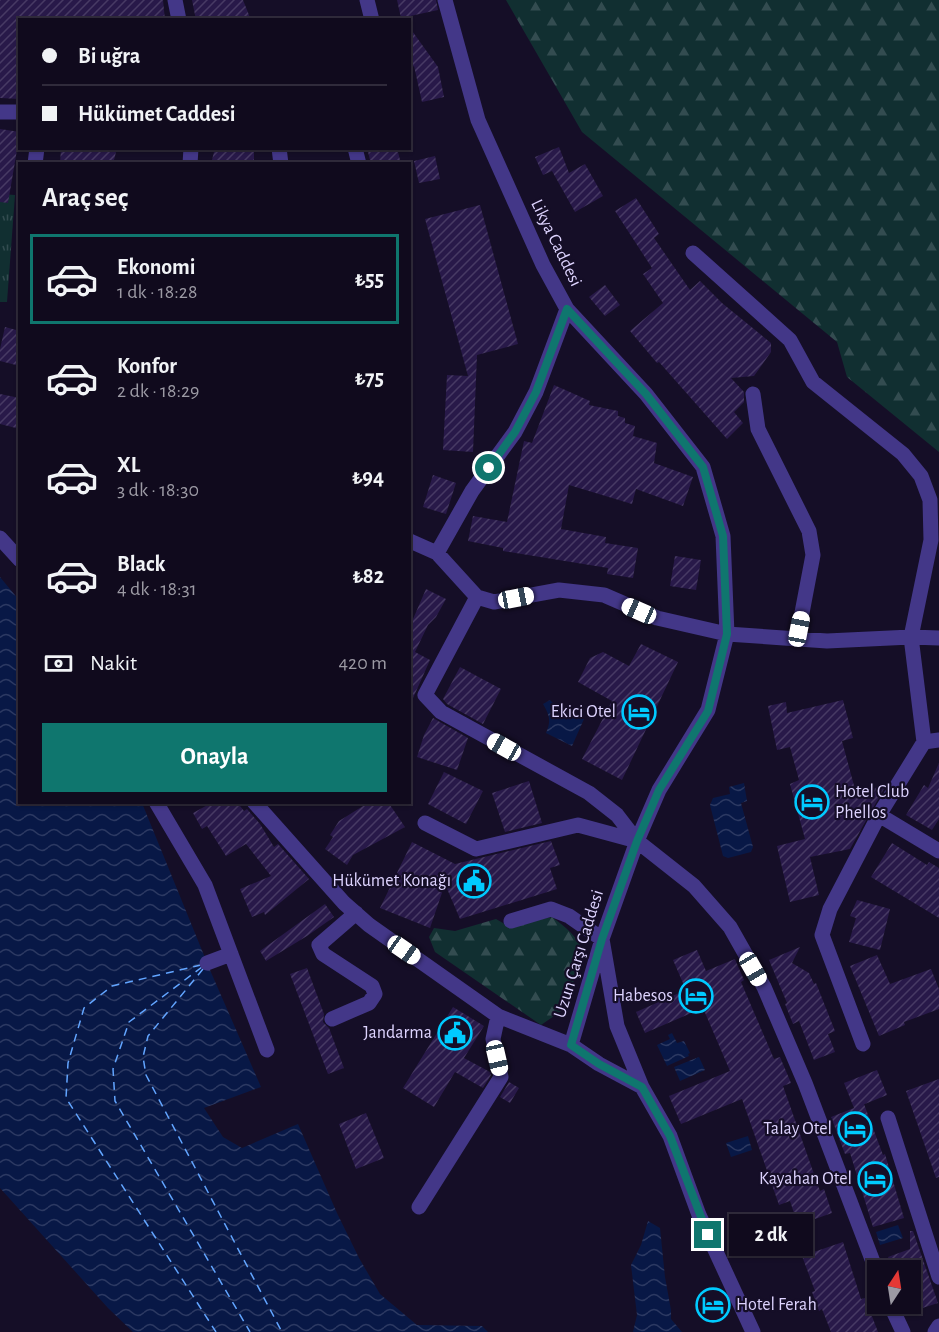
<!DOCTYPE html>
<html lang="tr">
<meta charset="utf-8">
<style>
body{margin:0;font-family:"Alegreya Sans",sans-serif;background:#191326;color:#f1f3f6;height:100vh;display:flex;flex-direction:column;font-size:22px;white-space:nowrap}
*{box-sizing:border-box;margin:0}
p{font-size:20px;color:#9c9aa4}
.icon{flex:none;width:33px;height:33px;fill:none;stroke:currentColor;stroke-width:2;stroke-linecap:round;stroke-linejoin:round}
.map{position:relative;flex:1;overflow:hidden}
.details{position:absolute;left:18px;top:162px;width:393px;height:642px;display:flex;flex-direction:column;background:#100a1d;border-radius:0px;box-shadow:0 2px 4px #0004,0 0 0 2px #302b3b}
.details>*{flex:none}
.banner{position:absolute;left:18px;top:18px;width:393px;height:132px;border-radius:0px;box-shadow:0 2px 4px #0004,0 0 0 2px #302b3b;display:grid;align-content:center;height:132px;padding:0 24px;background:#100a1d}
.needle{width:39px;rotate:12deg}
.controls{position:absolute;left:867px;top:1260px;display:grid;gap:12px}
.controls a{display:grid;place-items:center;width:54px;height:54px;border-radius:0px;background:#100a1d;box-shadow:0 2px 4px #0004,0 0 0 2px #302b3b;font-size:30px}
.end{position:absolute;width:27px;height:27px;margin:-14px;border:8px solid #0f766e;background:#fff;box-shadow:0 0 0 3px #fff}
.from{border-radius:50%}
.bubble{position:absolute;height:42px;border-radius:0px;background:#100a1d;box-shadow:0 2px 4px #0004,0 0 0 2px #302b3b;font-size:20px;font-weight:700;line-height:42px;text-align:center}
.car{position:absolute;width:18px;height:36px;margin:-18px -9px;border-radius:8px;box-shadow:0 0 4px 2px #0007;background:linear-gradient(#fff 24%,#345 0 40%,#fff 0 76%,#345 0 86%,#fff 0)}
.banner b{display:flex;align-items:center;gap:21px;height:57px;font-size:22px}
.banner b+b{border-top:2px solid #302b3b}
.banner i{width:15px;height:15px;background:#f1f3f6}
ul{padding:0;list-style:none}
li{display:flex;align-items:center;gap:18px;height:90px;margin:0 12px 9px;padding:0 12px;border:3px solid transparent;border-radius:0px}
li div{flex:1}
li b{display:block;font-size:22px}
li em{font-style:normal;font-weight:700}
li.current{border-color:#0f766e}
li>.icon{width:54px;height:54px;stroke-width:1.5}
h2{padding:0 24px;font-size:27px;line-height:72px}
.pay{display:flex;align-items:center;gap:15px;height:66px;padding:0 24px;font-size:22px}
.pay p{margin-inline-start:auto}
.cta{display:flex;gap:12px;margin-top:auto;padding:12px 24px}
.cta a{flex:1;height:69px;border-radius:0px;background:#0f766e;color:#fff;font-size:24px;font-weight:700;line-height:69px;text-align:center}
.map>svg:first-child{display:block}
.forest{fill:url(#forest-firs)}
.park{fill:url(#park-tufts)}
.water{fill:url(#water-waves)}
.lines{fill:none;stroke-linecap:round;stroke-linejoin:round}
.ferry{stroke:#62a5ff;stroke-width:1.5;stroke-dasharray:8 6;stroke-linecap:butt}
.building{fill:url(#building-hatch)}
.minor{stroke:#433788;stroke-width:15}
.route{stroke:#0f766e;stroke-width:8}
.labels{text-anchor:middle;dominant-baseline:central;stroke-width:4.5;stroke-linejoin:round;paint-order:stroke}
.street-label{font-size:18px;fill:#ded4ff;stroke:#150e27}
.poi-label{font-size:18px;fill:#ded4ff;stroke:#150e27;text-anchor:end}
</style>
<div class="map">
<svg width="939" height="1332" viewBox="0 0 939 1332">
<defs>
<pattern id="forest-firs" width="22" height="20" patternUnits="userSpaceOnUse" patternTransform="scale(1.5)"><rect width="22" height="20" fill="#112f31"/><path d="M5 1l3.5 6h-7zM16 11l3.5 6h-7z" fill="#334c50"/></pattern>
<pattern id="park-tufts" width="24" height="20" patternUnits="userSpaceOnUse" patternTransform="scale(1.5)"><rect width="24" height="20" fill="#112f31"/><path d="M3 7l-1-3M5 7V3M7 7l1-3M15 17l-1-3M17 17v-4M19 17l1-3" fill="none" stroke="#334c50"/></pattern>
<pattern id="water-waves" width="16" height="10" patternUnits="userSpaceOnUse" patternTransform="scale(1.5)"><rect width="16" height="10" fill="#081846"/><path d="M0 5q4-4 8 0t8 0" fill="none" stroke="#2c3962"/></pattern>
<pattern id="building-hatch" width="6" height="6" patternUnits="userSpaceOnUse" patternTransform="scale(1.5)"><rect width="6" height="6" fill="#281949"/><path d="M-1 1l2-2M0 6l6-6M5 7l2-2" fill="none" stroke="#473a64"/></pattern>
</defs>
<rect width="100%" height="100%" fill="#150e27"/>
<path class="forest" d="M506,0H939V452L847,377L837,342L582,132Z
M552,917C565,927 579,937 583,953L576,965L570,1005L541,1025L435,952L429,937L434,928L455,931L496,919L508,926Z"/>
<path class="park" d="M0,194L15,195L7,302H0Z"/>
<path class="water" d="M0,577L19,600L20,802L142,803L210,970L261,1087L204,1108L223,1137L242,1148L298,1124L337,1213L359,1258L380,1294L417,1325L482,1326L488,1332H133L108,1308L0,1188Z
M550,700L555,705L584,719L572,746L546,733C551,721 550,716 543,704Z
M744,783L747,801L741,803L753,847L751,852L728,858L723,856L710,805L713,798L730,794L729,787Z
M672,1033L677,1043L684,1041L690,1053L688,1054L689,1056L667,1066L657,1045L670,1039L668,1035Z
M699,1057L705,1070L680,1081L674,1067Z
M748,1136L752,1150L731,1157L726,1143Z
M648,1221L660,1228L665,1277L671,1310V1319L682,1332H633L637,1315L631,1265L641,1245Z
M898,1225L903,1238L880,1245L876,1232Z"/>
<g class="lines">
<path class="ferry" d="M201,965L112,986L84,1008L68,1063L66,1098L216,1332
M202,967L129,1022L113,1069L115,1101L250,1332
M203,969L148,1036L143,1057L146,1075L282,1332"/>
</g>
<path class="building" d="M0,0H163L165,20H20V99L0,98Z
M192,0H243L251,20H196Z
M397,0H436L438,10L401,18Z
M410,28L438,67L444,97L422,102L414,66L410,69Z
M0,129L20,132L8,203L0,202Z
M559,147L569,173L585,164L603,196L575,212L552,171L543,175L535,157Z
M61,148H117L113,164H60Z
M215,148H254V164H211Z
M367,148H397L401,164H371Z
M435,156L440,179L419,183L414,161Z
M636,198L659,234L654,238L690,290L700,281L722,303L771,343V352L754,376L731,378L744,392V402L734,412L743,423L727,439L659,362L657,363L630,331L663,303L643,274L652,268L615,211Z
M480,205L518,344L477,355L473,452L443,450L447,375L468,376L425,219Z
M605,285L620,305L605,316L589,297Z
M5,327L20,331V366L0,361V349Z
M554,385L590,401L589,405L618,411V416L625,418V423L635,426L633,436L657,443L654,463L693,477L683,506L636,489L632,504L569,485L561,529L606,537L605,543L638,548L633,578L607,574L608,568L503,551V548L468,541L473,516L507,522L524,441L532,443Z
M0,394L20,398V429L0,424Z
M433,475L456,483L446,514L423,507Z
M675,556L701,560L696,590L670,586Z
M426,589L446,599L436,617L428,625L415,652L430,660L410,705V626Z
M641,644L678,662L622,780L582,759L612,701L578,682L590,658L603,652L629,666Z
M460,667L501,689L483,724L447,704L443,699Z
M843,700L853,738L842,741L856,793L886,785L850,849L810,857L819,895L790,902L777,846L805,839L790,784L799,780L790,747L777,750L768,706L786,702L787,713Z
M433,718L468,738L457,770L417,757L424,735Z
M939,763V819L932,830L906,815L924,785L928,788Z
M444,772L483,791L466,824L428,804Z
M529,781L542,823L505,832L492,793Z
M213,802H237L244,811L247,809L260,824L274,847L278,844L309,879L265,915L264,912L252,917L240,889L271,876L246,844L226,856L207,826L202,829L193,813Z
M362,802H388L405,827L353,855L347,865L325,849L333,837L330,835L339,821L363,806Z
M551,841L560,865L550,868L557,889L460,919L445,884L430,928L380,908L412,842L455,864Z
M892,843L927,865L929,862L939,868V918L871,877Z
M857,900L890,909L880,950L849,942L856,918L850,916Z
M325,904L334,917L307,936L266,961L260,951Z
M800,947L792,963L809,973L814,984L816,983L835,1031L828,1034L835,1052L814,1060L799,1021L793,1024L785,1004L787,1003L769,960Z
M697,950L706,971L735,959L744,980L741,982L774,1059L780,1057L791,1083L783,1086L820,1191L824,1189L832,1213L798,1225L790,1201L779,1205L742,1099L681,1124L669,1096L730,1071L703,1008L645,1033L636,1012L686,990L673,960Z
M877,955L890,984L931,969L939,989V1009L904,1022L905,1025L879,1036L850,966Z
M307,968L324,1014L323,1022L329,1028L344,1068L328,1074L290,974Z
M453,1007L484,1026L464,1058L490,1072L491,1075L483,1088L455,1072L434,1107L403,1088Z
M877,1070L887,1095L855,1108L864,1104L883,1155L885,1154L904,1218L873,1227L850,1153L845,1154L831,1117L854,1108L844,1083Z
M939,1079V1177L936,1178L906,1091Z
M509,1082L519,1088L510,1103L500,1097Z
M366,1113L384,1158L356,1169L339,1124Z
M910,1231H913L938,1303L910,1312V1270H893L888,1257L910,1249Z
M801,1232L809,1250L795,1256L787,1238Z
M843,1242L861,1299L865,1298L878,1332H831L822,1309L819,1311L812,1292L815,1291L802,1256Z"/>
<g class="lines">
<path class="minor" d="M175,0L179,20
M367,0L372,20
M445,0L478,120L543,265L567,309L646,394L703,467L723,536L727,634L708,710L659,790L637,841L602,939L571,1045
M0,112H20
M279,148L281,164
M355,148L359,164
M35,164L37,148
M190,164L191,148
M693,253L790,340L813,382L903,454L921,476L930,500L931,540L911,637L924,742L879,815L830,909L822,935L863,1044
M753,394L758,429L809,531L813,555L797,639
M0,538L20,560
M410,541L437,553L477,597
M437,553L472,491L515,432L536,392L567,309
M477,597L425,695L441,712L589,793L617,815L637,841L694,886L730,927L764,987L805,1083L878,1275
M477,597L494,602L559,590L604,595L657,618L727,634L827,641L911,637L939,638
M924,742L939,740
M156,802L205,885L267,1050
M254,802L344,903L369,925L498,1016L571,1045L599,1064L642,1087L670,1136L699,1215L753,1332
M879,815L939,851
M425,823L476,849L578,825L637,841
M511,921L551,909L569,916L602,939L617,1026L642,1087
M207,963L231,954
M332,1019L369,1003L375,994L372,986L323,954L319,945L356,913
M888,1118L939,1277
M419,1207L501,1077L493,1039L498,1016
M890,1304L903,1332
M935,1332L939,1326"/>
</g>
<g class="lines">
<path class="route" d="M489,468L515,432L536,392L567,309L646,394L703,467L723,536L727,634L708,711L659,790L637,841L602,939L571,1045L599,1064L642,1087L670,1136L708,1235"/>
</g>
<defs>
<symbol id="hotel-ring" viewBox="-11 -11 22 22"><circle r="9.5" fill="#150e27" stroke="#00caff" stroke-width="1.5"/><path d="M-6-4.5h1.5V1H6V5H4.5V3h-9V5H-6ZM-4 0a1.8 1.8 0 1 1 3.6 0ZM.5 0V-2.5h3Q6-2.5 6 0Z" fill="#00caff"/></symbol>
<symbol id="civic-ring" viewBox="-11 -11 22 22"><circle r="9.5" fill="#150e27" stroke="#00caff" stroke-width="1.5"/><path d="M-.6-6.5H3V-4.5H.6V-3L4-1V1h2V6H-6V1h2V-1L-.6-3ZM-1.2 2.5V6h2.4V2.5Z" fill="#00caff"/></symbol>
</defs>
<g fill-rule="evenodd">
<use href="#hotel-ring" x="620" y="693" width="38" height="38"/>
<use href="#hotel-ring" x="793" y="783" width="38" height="38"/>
<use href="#civic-ring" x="455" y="862" width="38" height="38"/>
<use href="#hotel-ring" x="677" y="977" width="38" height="38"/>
<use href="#civic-ring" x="436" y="1014" width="38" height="38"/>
<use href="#hotel-ring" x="836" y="1110" width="38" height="38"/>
<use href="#hotel-ring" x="856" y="1160" width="38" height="38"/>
<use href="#hotel-ring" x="694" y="1286" width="38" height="38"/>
</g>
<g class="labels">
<g class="street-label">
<text transform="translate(556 243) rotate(64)">Likya Caddesi</text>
<text transform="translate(579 954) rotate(-73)">Uzun Çarşı Caddesi</text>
</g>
<g class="poi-label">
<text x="616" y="712">Ekici Otel</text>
<text x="835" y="792" text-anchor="start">Hotel Club<tspan x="835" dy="21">Phellos</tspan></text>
<text x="451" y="881">Hükümet Konağı</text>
<text x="673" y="996">Habesos</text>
<text x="432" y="1033">Jandarma</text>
<text x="832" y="1129">Talay Otel</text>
<text x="852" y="1179">Kayahan Otel</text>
<text x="736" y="1305" text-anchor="start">Hotel Ferah</text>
</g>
</g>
</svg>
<div class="controls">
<a><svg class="needle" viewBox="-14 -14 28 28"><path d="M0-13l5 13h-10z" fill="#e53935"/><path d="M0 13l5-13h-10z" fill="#9c9aa4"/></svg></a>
</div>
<i class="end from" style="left:489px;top:468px"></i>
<i class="end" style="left:708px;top:1235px"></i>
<div class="bubble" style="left:729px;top:1214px;width:84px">2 dk</div>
<i class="car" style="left:516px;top:598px;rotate:79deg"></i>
<i class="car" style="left:639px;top:611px;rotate:294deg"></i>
<i class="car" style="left:799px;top:629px;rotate:11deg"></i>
<i class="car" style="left:504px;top:747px;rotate:299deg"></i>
<i class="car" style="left:404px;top:950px;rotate:125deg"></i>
<i class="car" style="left:753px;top:969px;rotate:150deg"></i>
<i class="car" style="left:497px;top:1058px;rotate:167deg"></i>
<div class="banner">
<b><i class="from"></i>Bi uğra</b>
<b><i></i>Hükümet Caddesi</b>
</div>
<section class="details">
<h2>Araç seç</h2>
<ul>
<li class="current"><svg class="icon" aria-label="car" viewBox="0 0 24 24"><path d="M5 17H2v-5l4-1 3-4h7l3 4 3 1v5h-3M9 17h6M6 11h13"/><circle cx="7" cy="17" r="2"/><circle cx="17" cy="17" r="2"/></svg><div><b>Ekonomi</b><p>1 dk · 18:28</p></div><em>₺55</em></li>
<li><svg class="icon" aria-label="car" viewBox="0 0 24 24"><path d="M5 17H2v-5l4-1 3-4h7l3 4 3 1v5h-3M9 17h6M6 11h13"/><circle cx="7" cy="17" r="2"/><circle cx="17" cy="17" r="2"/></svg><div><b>Konfor</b><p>2 dk · 18:29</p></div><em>₺75</em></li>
<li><svg class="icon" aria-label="car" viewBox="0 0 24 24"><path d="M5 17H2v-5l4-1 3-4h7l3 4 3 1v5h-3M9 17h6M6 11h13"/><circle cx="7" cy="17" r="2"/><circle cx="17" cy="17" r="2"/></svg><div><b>XL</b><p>3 dk · 18:30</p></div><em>₺94</em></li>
<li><svg class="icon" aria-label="car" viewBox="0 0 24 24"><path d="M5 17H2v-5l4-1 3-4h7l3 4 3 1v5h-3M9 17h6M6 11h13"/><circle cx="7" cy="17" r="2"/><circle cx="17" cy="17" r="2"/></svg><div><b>Black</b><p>4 dk · 18:31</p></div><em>₺82</em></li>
</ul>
<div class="pay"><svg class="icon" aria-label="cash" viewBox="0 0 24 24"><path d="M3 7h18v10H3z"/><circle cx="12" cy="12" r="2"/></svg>Nakit<p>420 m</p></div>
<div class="cta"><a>Onayla</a></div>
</section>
</div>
